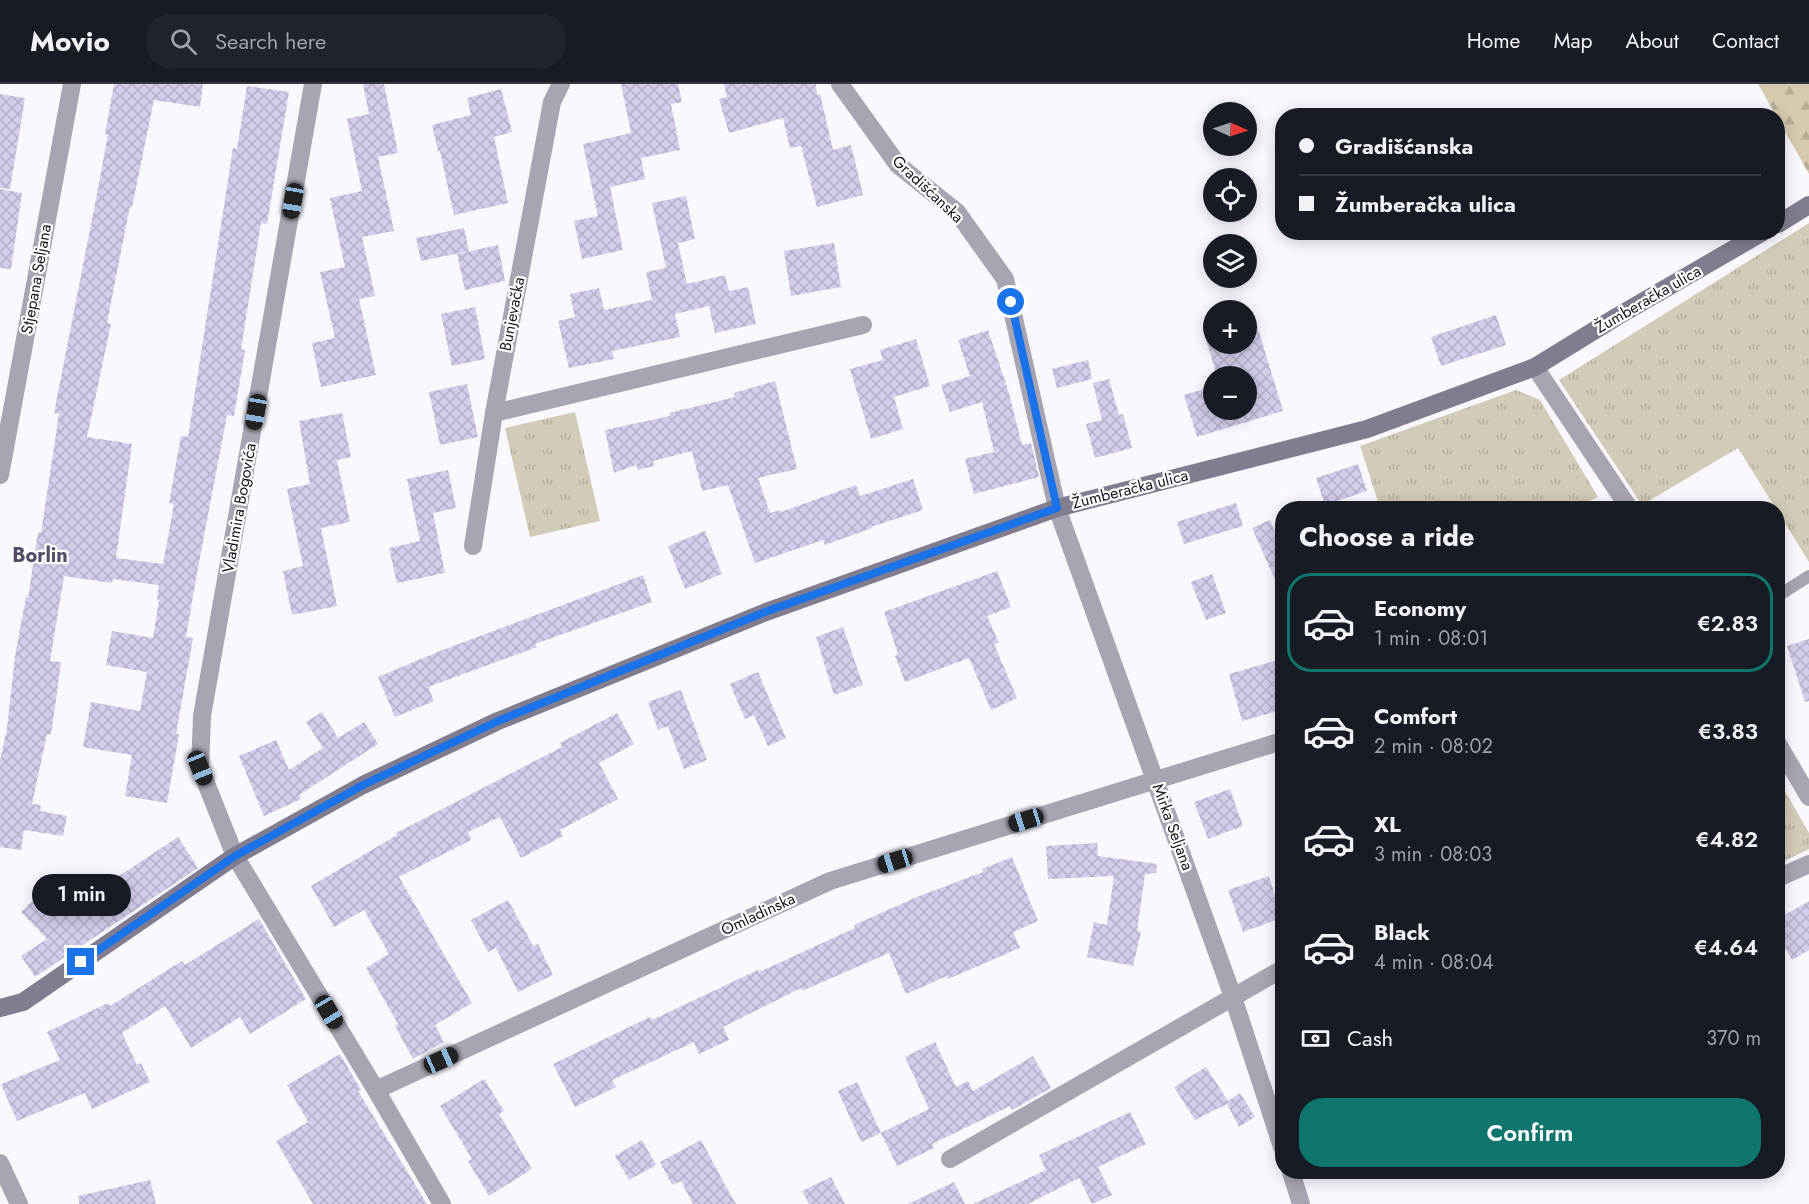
<!DOCTYPE html>
<meta charset="utf-8">
<style>
body{margin:0;font-family:Jost,sans-serif;background:#20242c;color:#f1f3f6;height:100vh;display:flex;flex-direction:column;font-size:22px;white-space:nowrap}
*{box-sizing:border-box;margin:0}
p{font-size:20px;color:#9ea1a6}
.icon{flex:none;width:33px;height:33px;fill:none;stroke:currentColor;stroke-width:2;stroke-linecap:round;stroke-linejoin:round}
.map{position:relative;flex:1;overflow:hidden}
.sheet{position:absolute;left:1275px;top:417px;width:510px;height:678px;display:flex;flex-direction:column;background:#171b24;border-radius:24px;box-shadow:0 3px 15px #0003}
.sheet>*{flex:none}
.guide{position:absolute;left:1275px;top:24px;width:510px;height:132px;border-radius:24px;box-shadow:0 3px 15px #0003;display:grid;align-content:center;height:132px;padding:0 24px;background:#171b24}
.needle{width:39px;rotate:93deg}
.controls{position:absolute;left:1203px;top:18px;display:grid;gap:12px}
.controls a{display:grid;place-items:center;width:54px;height:54px;border-radius:50%;background:#171b24;box-shadow:0 3px 15px #0003;font-size:30px}
.end{position:absolute;width:27px;height:27px;margin:-14px;border:8px solid #1a73e8;background:#fff;box-shadow:0 0 0 3px #fff}
.from{border-radius:50%}
.bubble{position:absolute;height:42px;border-radius:21px;background:#171b24;box-shadow:0 3px 15px #0003;font-size:20px;font-weight:600;line-height:42px;text-align:center}
.car{position:absolute;width:18px;height:36px;margin:-18px -9px;border-radius:8px;box-shadow:0 0 4px 2px #0007;background:linear-gradient(#222 24%,#8ab4d8 0 40%,#222 0 76%,#8ab4d8 0 86%,#222 0)}
.guide b{display:flex;align-items:center;gap:21px;height:57px;font-size:22px}
.guide b+b{border-top:2px solid #363941}
.guide i{width:15px;height:15px;background:#f1f3f6}
ul{padding:0;list-style:none}
li{display:flex;align-items:center;gap:18px;height:99px;margin:0 12px 9px;padding:0 12px;border:3px solid transparent;border-radius:24px}
li div{flex:1}
li b{display:block;font-size:22px}
li em{font-style:normal;font-weight:600}
li.active{border-color:#0f766e}
li>.icon{width:54px;height:54px;stroke-width:1.5}
h2{padding:0 24px;font-size:27px;line-height:72px}
.pay{display:flex;align-items:center;gap:15px;height:66px;padding:0 24px;font-size:22px}
.pay p{margin-inline-start:auto}
.cta{display:flex;gap:12px;margin-top:auto;padding:12px 24px}
.cta a{flex:1;height:69px;border-radius:24px;background:#0f766e;color:#fff;font-size:24px;font-weight:600;line-height:69px;text-align:center}
header{display:flex;align-items:center;gap:36px;box-sizing:border-box;height:84px;padding:0 30px;background:#171b24;border-bottom:2px solid #363941}
header strong{font-size:28px}
nav{display:flex;gap:33px;margin-inline-start:auto;font-size:21px}
.search{width:420px;height:54px;background:#20242c;display:flex;align-items:center;gap:15px;box-sizing:border-box;padding:0 21px;border-radius:24px;color:#9ea1a6;font-size:22px}
.map>svg:first-child{display:block}
.grass{fill:url(#grass-tufts)}
.forest{fill:url(#forest-firs)}
.building{fill:url(#building-cross-hatch)}
.lines{fill:none;stroke-linecap:round;stroke-linejoin:round}
.lane{stroke:#a8a4b2;stroke-width:12}
.street{stroke:#a8a4b2;stroke-width:18}
.secondary{stroke:#827c8f;stroke-width:18}
.route{stroke:#1a73e8;stroke-width:8}
.labels{text-anchor:middle;dominant-baseline:central;stroke-width:4.5;stroke-linejoin:round;paint-order:stroke}
.street-label{font-size:16px;fill:#1a1722;stroke:#fff}
.quarter-label{font-size:20px;font-weight:bold;fill:#534a65;stroke:#fff}
</style>
<header>
<strong>Movio</strong>
<div class="search"><svg class="icon" aria-label="search" viewBox="0 0 24 24"><circle cx="10" cy="10" r="6"/><path d="M15 15l6 6"/></svg>Search here</div>
<nav><a>Home</a><a>Map</a><a>About</a><a>Contact</a></nav>
</header>
<div class="map">
<svg width="1809" height="1120" viewBox="0 0 1809 1120">
<defs>
<pattern id="grass-tufts" width="24" height="20" patternUnits="userSpaceOnUse" patternTransform="scale(1.5)"><rect width="24" height="20" fill="#d2cbb8"/><path d="M3 7l-1-3M5 7V3M7 7l1-3M15 17l-1-3M17 17v-4M19 17l1-3" fill="none" stroke="#b4ae9e"/></pattern>
<pattern id="forest-firs" width="22" height="20" patternUnits="userSpaceOnUse" patternTransform="scale(1.5)"><rect width="22" height="20" fill="#d5caad"/><path d="M5 1l3.5 6h-7zM16 11l3.5 6h-7z" fill="#b6ad95"/></pattern>
<pattern id="building-cross-hatch" width="8" height="8" patternUnits="userSpaceOnUse" patternTransform="scale(1.5)"><rect width="8" height="8" fill="#d4cce9"/><path d="M0 0l8 8M0 8l8-8" fill="none" stroke="#b5aec8"/></pattern>
</defs>
<rect width="100%" height="100%" fill="#faf8ff"/>
<path class="grass" d="M1809,139V478L1738,364L1642,421L1559,296Z
M1516,306L1540,316L1598,413L1576,424H1380L1360,362Z
M575,328L600,437L530,453L505,344Z
M1778,695L1809,749V765L1778,780Z"/>
<path class="forest" d="M1758,0H1809V90Z"/>
<path class="building" d="M114,0H203L200,23L154,16L132,123L130,122L107,239L111,240L87,353L132,360L116,474L163,480L174,420L169,419L175,385L181,352L188,353L233,64L237,65L247,2L289,8L267,140L261,139L241,265L245,266L234,332L227,331L197,489L186,553L193,554L176,650H179L167,719L125,712L132,671L83,663L91,618L140,627L147,588L106,581L112,547L153,554L159,516L157,515L159,501L113,495L112,499L64,492L50,577L61,578L56,616L51,650H47L32,720L41,721L40,727L67,732L63,752L24,746L21,766L0,763V677L7,644L15,572L26,513L28,514L38,448L41,449L59,330L54,329L96,115L108,51L105,50Z
M363,0H384L398,69L378,73L394,147L362,153L375,212L359,215L376,291L321,303L312,259L335,254L320,188L345,183L330,114L362,107L347,35L369,30Z
M621,0H678L682,18L671,20L680,66L641,74L645,95L610,103L623,166L582,175L574,137L598,132L583,60L631,49Z
M724,0H816L817,11L820,10L833,66L851,61L863,111L817,123L801,62L790,64L783,34L729,49L719,15L727,13Z
M501,5L512,48L494,53L508,119L454,131L440,67H438L432,41L471,31L467,14Z
M0,10L25,14L10,105L0,104Z
M0,105L22,109L11,185L0,184Z
M686,112L695,155L678,159L687,200L725,191L729,207L748,203L756,240L715,249L709,222L675,230L680,253L612,267L614,275L569,284L558,237L575,233L570,210L599,204L604,226L652,216L646,188L666,184L652,119Z
M464,144L469,167L421,177L416,154Z
M834,159L841,203L791,212L784,167Z
M498,161L505,197L465,206L457,170Z
M475,223L485,275L452,282L441,230Z
M1496,231L1506,261L1441,282L1431,253Z
M1256,238L1283,327L1197,353L1184,311L1214,302V326H1246V292H1217L1205,253L1214,250V260H1246V240Z
M988,246L1008,306L1022,361L1031,359L1039,393L974,410L965,375L994,368L982,318L950,328L941,301L970,292L958,256Z
M916,255L930,302L894,313L903,345L871,355L850,285L883,276L880,266Z
M1088,276L1092,295L1057,304L1052,285Z
M1109,295L1119,331L1123,330L1132,364L1095,374L1086,340L1102,336L1093,299Z
M775,297L797,385L758,394L770,429L780,426L781,428L856,401L860,412L913,395L923,426L871,443L872,444L825,461L823,456L755,479L728,401L702,407L692,367L653,377L654,382L638,386L636,381L614,389L605,346L670,332L669,329L735,313L734,309Z
M467,300L478,353L440,361L429,308Z
M342,329L351,373L337,376L350,438L321,444L337,522L292,531L283,487L303,482L287,405L310,400L299,337Z
M1358,380L1367,407L1325,421L1316,394Z
M448,386L456,424L433,429L445,489L397,499L389,464L420,457L407,395Z
M1236,419L1243,442L1184,460L1177,438Z
M1270,436L1282,464V511L1252,444Z
M705,447L722,490L685,505L668,462Z
M997,487L1011,523L987,532L999,559L994,560L1017,614L991,626L969,574L905,598L895,572L898,570L884,528Z
M1212,490L1226,529L1206,536L1191,498Z
M643,491L652,518L535,560L537,563L428,603L434,617L395,633L378,593L440,567Z
M843,543L863,601L834,611L816,553Z
M1809,555V617L1805,618L1787,562Z
M1282,575V626L1242,637L1229,590Z
M758,588L786,654L768,662L754,631L745,635L730,600Z
M681,606L707,676L684,685L668,642L658,646L648,618Z
M322,628L338,654L364,638L378,660L299,711L301,715L264,732L239,672L276,656L289,686L323,664L306,638Z
M617,629L634,660L599,679L618,715L560,746L563,752L521,774L500,733L468,748L471,756L399,793L472,919L435,941L444,958L413,975L395,942L398,940L366,884L389,870L364,826L334,843L311,802L397,751L396,749L562,663L560,659Z
M1230,705L1243,742L1208,755L1194,718Z
M178,753L198,784L35,893L21,872L47,855L21,828L49,800L72,823Z
M1097,759L1098,772L1157,780L1156,789L1145,790L1137,847L1141,848L1133,882L1087,873L1094,838L1107,841L1114,792L1048,795L1046,762Z
M1012,773L1038,837L1013,848L1020,864L948,895L947,892L906,910L889,869L802,907L801,904L723,943L729,956L699,970L694,958L612,996L616,1003L575,1023L553,980L650,933L652,936L758,886L759,888L855,844L854,841L917,813L983,788L982,785Z
M1269,792L1282,834L1243,848L1228,806Z
M508,816L533,862L538,860L553,891L518,908L496,864L488,868L471,836Z
M1809,817V866L1792,876L1778,851V835Z
M259,835L306,915L250,950L240,933L191,964L165,922L122,949L137,981L141,979L150,998L92,1025L85,1009L17,1037L1,1000L60,976L47,948L108,919L110,922L182,877L185,881Z
M935,958L956,1003L968,997L973,1007L1033,972L1051,1004L1012,1026L1010,1022L932,1060L934,1064L897,1082L881,1049L929,1025L905,973Z
M340,970L361,1006L358,1007L427,1120H313L276,1057L308,1038L287,1001Z
M1206,983L1228,1017L1240,1009L1255,1033L1239,1043L1227,1020L1195,1036L1174,1003Z
M484,995L504,1027L499,1030L532,1085L489,1112L468,1077L472,1075L440,1022Z
M857,998L881,1049L861,1058L838,1007Z
M1130,1028L1146,1060L1098,1083L1112,1111L1092,1120L1079,1094L1028,1120H973L1046,1086L1039,1071Z
M642,1056L656,1081L629,1096L615,1072Z
M701,1056L724,1099L736,1120H693L681,1097L672,1101L660,1078Z
M831,1093L845,1120H809L802,1107Z
M150,1096L156,1120H79L78,1112Z
M954,1098L965,1120H908Z"/>
<g class="lines">
<path class="lane" d="M1778,512L1809,492"/>
<path class="street" d="M313,0L202,632L200,684L235,772L376,1006L442,1120
M840,0L898,81L957,128L1005,195L1057,424L1233,913L1282,1063
M1535,283L1629,424
M494,329L863,241
M0,391L72,0
M473,462L494,329L552,18L561,0
M1778,660L1809,713
M1778,794L1809,780
M376,1006L830,797L1282,657
M950,1075L1277,888L1282,887
M0,1079L19,1120
M1291,1088L1301,1120"/>
<path class="secondary" d="M1778,140L1809,121
M0,924L23,918L235,772L363,701L498,637L766,528L1057,424L1367,345L1535,283L1618,232L1763,148"/>
</g>
<g class="lines">
<path class="route" d="M81,878L235,772L363,701L498,637L765,528L1057,424L1011,218"/>
</g>
<g class="labels">
<g class="street-label">
<text transform="translate(928 105) rotate(43)">Gradišćanska</text>
<text transform="translate(36 195) rotate(-80)">Stjepana Seljana</text>
<text transform="translate(1648 215) rotate(-30)">Žumberačka ulica</text>
<text transform="translate(512 230) rotate(-79)">Bunjevačka</text>
<text transform="translate(1130 405) rotate(-14)">Žumberačka ulica</text>
<text transform="translate(239 424) rotate(-80)">Vladimira Bogovića</text>
<text transform="translate(1173 743) rotate(70)">Mirka Seljana</text>
<text transform="translate(758 830) rotate(-25)">Omladinska</text>
</g>
<g class="quarter-label">
<text x="40" y="471">Borlin</text>
</g>
</g>
</svg>
<div class="controls">
<a><svg class="needle" viewBox="-14 -14 28 28"><path d="M0-13l5 13h-10z" fill="#e53935"/><path d="M0 13l5-13h-10z" fill="#9ea1a6"/></svg></a>
<a><svg class="icon" aria-label="locate" viewBox="0 0 24 24"><circle cx="12" cy="12" r="6"/><path d="M12 2v4M12 18v4M2 12h4M18 12h4"/></svg></a>
<a><svg class="icon" aria-label="layers" viewBox="0 0 24 24"><path d="M12 4l9 5-9 5-9-5zM3 14l9 5 9-5"/></svg></a>
<a>+</a>
<a>−</a>
</div>
<i class="end from" style="left:1011px;top:218px"></i>
<i class="end" style="left:81px;top:878px"></i>
<div class="bubble" style="left:32px;top:790px;width:99px">1 min</div>
<i class="car" style="left:293px;top:117px;rotate:190deg"></i>
<i class="car" style="left:256px;top:328px;rotate:190deg"></i>
<i class="car" style="left:200px;top:684px;rotate:158deg"></i>
<i class="car" style="left:1026px;top:736px;rotate:253deg"></i>
<i class="car" style="left:895px;top:777px;rotate:253deg"></i>
<i class="car" style="left:329px;top:928px;rotate:149deg"></i>
<i class="car" style="left:441px;top:976px;rotate:66deg"></i>
<div class="guide">
<b><i class="from"></i>Gradišćanska</b>
<b><i></i>Žumberačka ulica</b>
</div>
<section class="sheet">
<h2>Choose a ride</h2>
<ul>
<li class="active"><svg class="icon" aria-label="car" viewBox="0 0 24 24"><path d="M5 17H2v-5l4-1 3-4h7l3 4 3 1v5h-3M9 17h6M6 11h13"/><circle cx="7" cy="17" r="2"/><circle cx="17" cy="17" r="2"/></svg><div><b>Economy</b><p>1 min · 08:01</p></div><em>€2.83</em></li>
<li><svg class="icon" aria-label="car" viewBox="0 0 24 24"><path d="M5 17H2v-5l4-1 3-4h7l3 4 3 1v5h-3M9 17h6M6 11h13"/><circle cx="7" cy="17" r="2"/><circle cx="17" cy="17" r="2"/></svg><div><b>Comfort</b><p>2 min · 08:02</p></div><em>€3.83</em></li>
<li><svg class="icon" aria-label="car" viewBox="0 0 24 24"><path d="M5 17H2v-5l4-1 3-4h7l3 4 3 1v5h-3M9 17h6M6 11h13"/><circle cx="7" cy="17" r="2"/><circle cx="17" cy="17" r="2"/></svg><div><b>XL</b><p>3 min · 08:03</p></div><em>€4.82</em></li>
<li><svg class="icon" aria-label="car" viewBox="0 0 24 24"><path d="M5 17H2v-5l4-1 3-4h7l3 4 3 1v5h-3M9 17h6M6 11h13"/><circle cx="7" cy="17" r="2"/><circle cx="17" cy="17" r="2"/></svg><div><b>Black</b><p>4 min · 08:04</p></div><em>€4.64</em></li>
</ul>
<div class="pay"><svg class="icon" aria-label="cash" viewBox="0 0 24 24"><path d="M3 7h18v10H3z"/><circle cx="12" cy="12" r="2"/></svg>Cash<p>370 m</p></div>
<div class="cta"><a>Confirm</a></div>
</section>
</div>
